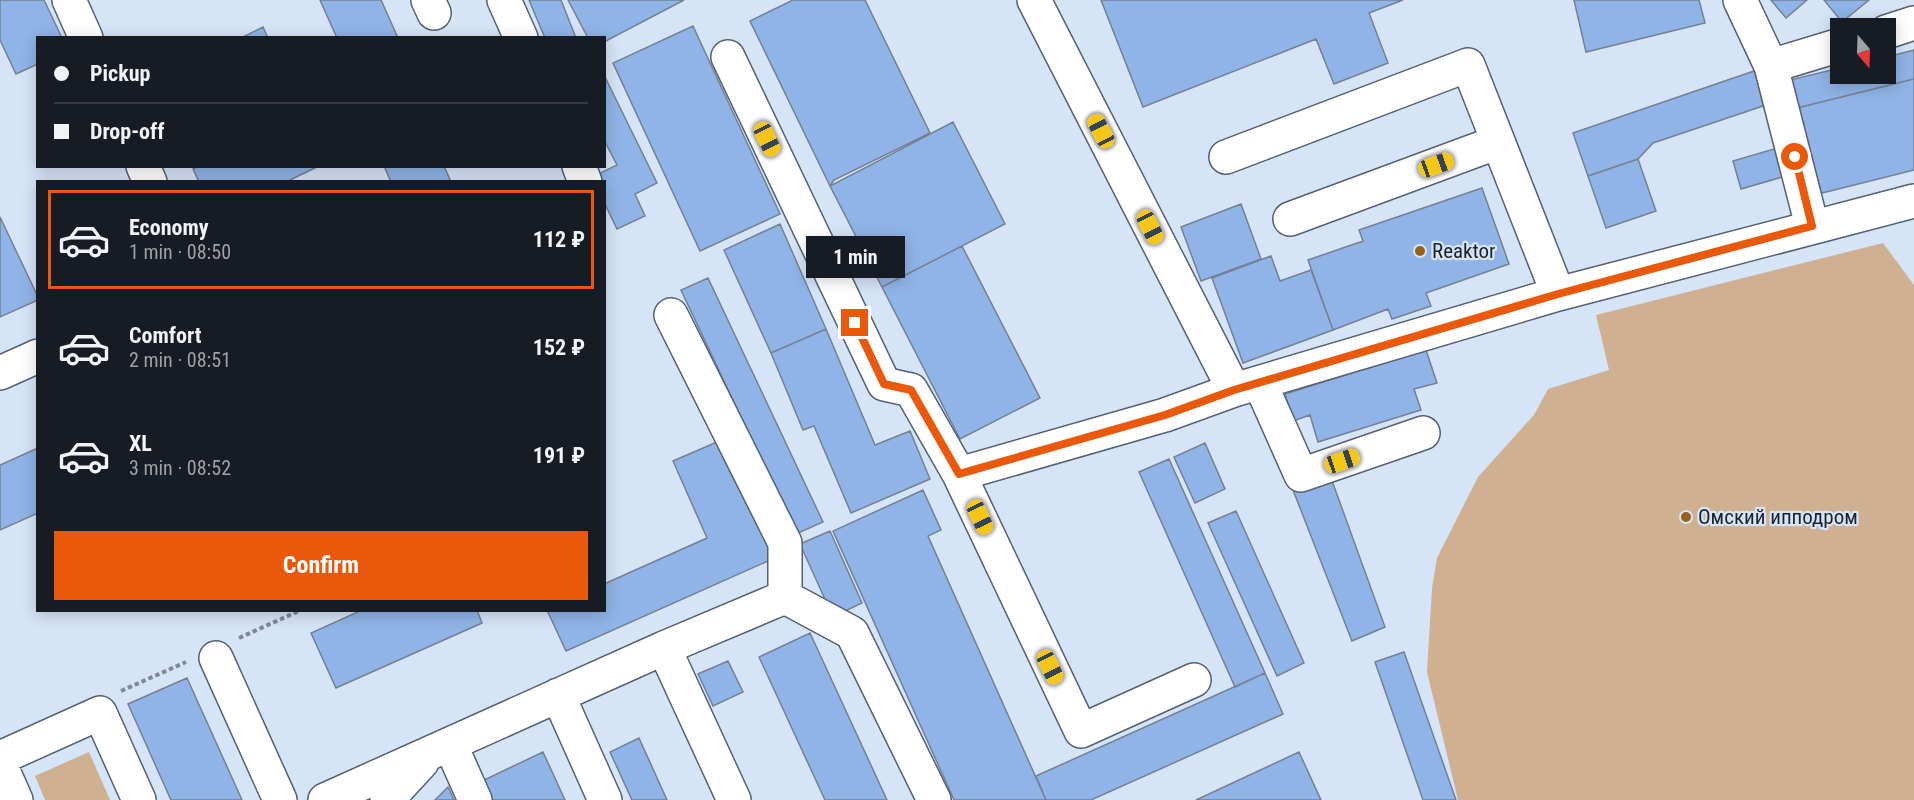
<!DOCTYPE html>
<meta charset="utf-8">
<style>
body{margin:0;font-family:"Roboto Condensed",sans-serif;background:#242831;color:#f1f3f6;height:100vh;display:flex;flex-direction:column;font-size:22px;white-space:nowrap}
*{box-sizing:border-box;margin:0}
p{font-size:20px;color:#9ea1a6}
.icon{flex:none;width:33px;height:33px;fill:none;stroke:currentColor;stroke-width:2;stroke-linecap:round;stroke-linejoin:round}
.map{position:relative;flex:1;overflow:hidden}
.side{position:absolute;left:36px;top:180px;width:570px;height:432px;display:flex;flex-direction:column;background:#171b24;border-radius:0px;box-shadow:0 3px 15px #0003}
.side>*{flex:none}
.hud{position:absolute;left:36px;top:36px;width:570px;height:132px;border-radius:0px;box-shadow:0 3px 15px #0003;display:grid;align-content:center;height:132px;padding:0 18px;background:#171b24}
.needle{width:39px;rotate:161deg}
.controls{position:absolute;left:1830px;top:18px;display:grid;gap:12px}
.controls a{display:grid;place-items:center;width:66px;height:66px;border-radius:0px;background:#171b24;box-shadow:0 3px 15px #0003;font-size:30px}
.end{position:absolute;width:27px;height:27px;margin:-14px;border:8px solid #ea580c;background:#fff;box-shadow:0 0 0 3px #fff}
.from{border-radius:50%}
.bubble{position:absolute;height:42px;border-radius:0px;background:#171b24;box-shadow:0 3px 15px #0003;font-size:20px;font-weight:700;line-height:42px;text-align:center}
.car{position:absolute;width:18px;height:36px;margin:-18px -9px;border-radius:8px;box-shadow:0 0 4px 2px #0007;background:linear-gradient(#f5c518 24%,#345 0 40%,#f5c518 0 76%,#345 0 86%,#f5c518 0)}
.hud b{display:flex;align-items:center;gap:21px;height:57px;font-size:22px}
.hud b+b{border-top:2px solid #363941}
.hud i{width:15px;height:15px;background:#f1f3f6}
ul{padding:10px 0 0;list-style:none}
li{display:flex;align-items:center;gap:18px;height:99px;margin:0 12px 9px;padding:0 6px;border:3px solid transparent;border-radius:0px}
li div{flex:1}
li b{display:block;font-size:22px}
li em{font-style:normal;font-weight:700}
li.current{border-color:#ea580c}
li>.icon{width:54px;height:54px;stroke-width:1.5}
.primary-button{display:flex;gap:12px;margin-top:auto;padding:12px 18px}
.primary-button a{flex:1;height:69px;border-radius:0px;background:#ea580c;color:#fff;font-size:24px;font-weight:700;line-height:69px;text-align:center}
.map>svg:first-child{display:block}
.green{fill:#cfb191}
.building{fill:#90b4e7;stroke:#748193;stroke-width:1.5}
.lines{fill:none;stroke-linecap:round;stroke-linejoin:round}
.minor-casing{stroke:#556172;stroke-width:36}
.path{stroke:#7e8896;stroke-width:4;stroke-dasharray:4.5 3;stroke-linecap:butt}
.minor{stroke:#fff;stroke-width:33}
.route{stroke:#ea580c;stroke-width:8}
.poi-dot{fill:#97611a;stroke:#d5e4f7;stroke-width:2}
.labels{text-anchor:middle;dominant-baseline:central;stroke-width:4.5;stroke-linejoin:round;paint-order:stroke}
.poi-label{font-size:21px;fill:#1d2229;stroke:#d5e4f7;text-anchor:start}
</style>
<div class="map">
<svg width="1914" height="800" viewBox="0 0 1914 800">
<rect width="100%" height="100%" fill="#d5e4f7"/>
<path class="green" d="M1883,243L1914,285V800H1458L1427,672L1432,588L1437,558L1478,477L1534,415L1548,389L1609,370L1596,315Z
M89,752L110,800H45L35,776Z"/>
<path class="building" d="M0,0H44L62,38H38V64L16,74L0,40Z
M320,0H381L398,38H337Z
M529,0H561L576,38H545Z
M568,0H684L604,42V38H588Z
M793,0H865L930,133L834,180L830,186L750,21Z
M1101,0H1403L1369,13L1388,63L1334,84L1316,39L1143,107Z
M1574,0H1699L1705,23L1586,52Z
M1771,0H1807L1786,18Z
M1824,0H1869L1842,22Z
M693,26L780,214L700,251L613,63Z
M263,27L268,38H241Z
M1914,50V79L1797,108L1790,80L1840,68V74H1886V57Z
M1754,71L1766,105L1653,143L1638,159L1588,176L1573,133Z
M604,75L657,183L635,194L645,216L617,229L604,202V182H594L592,177L617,165L604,140Z
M1914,79V170L1818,194L1797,108Z
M953,122L1005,224L882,287L830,186Z
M1781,147L1789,175L1741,189L1733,161Z
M1638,159L1656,211L1606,228L1588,176Z
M200,166H319L286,182H199L193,169Z
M384,166H444L451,182H391Z
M1482,188L1509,264L1426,293L1431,306L1392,319L1388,309L1333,330L1308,260L1363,241L1359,230Z
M1241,204L1261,259L1201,281L1181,227Z
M0,217L38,297V300L0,317Z
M780,224L826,329L771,353L724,250Z
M962,246L1040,398L960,439L882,287Z
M1271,256L1280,281L1311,270L1333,330L1243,363L1212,278Z
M708,278L823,522L796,534L681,290Z
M826,329L875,445L910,431L930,479L851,513L814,426L803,430L771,353Z
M1426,350L1437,383L1414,389L1421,410L1318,442L1310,415L1293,421L1285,394Z
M724,439L777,557L566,651L547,610H604V584L707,538L673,461Z
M1205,443L1225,489L1195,503L1174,457Z
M38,448V513L0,530V465Z
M1169,459L1265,673L1235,687L1139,472Z
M1331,478L1385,627L1352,641L1293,490Z
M923,490L941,530L928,536L1046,800H954L833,531Z
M1236,511L1304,663L1277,676L1208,523Z
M830,531L862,603L833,617L800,544Z
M362,610H477L482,623L336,688L311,633Z
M810,633L887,800H825L759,657Z
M1404,652L1456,800H1423L1375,662Z
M728,661L743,692L713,706L698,674Z
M1265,673L1283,714L1091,800H1046L1036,776Z
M187,678L242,800H171L128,704Z
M639,738L667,800H632L610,752Z
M543,752L565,800H491L482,781Z
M1299,752L1321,800H1196Z
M448,787L454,800H435Z"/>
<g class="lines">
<defs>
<path id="minor" d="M69,0L86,38
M428,0L434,13
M504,0L521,38
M1034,0L1234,390
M1740,0L1771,66L1812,226
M1886,32L1914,23
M728,57L884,384L911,390L959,474L1081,731L1194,680
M1771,66L1840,45
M1226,157L1468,65L1558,294
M143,166L150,182
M579,166L585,182
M1290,219L1498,142
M671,315L785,543V597
M0,373L38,356
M1260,383L1301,475L1423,433
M959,474L1165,415L1234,390L1558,294L1914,201
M664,648L734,800
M216,658L280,800
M558,695L605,800
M450,744L475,800
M0,758L100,713L139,800
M0,764L16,800
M325,800L664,648L785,597L852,633L934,800
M387,800L422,762"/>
</defs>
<use href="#minor" class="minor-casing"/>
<path class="path" d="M239,638L301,610
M121,691L186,662"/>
<use href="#minor" class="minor"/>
</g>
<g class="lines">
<path class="route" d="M855,323L884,384L911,390L959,474L1165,415L1234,390L1558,294L1812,226L1795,157"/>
</g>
<g class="poi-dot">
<circle cx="1420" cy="251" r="6"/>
<circle cx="1686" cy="517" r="6"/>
</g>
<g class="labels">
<g class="poi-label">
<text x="1432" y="251">Reaktor</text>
<text x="1698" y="517">Омский ипподром</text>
</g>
</g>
</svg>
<div class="controls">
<a><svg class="needle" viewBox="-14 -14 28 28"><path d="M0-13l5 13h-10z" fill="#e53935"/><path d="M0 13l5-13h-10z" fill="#9ea1a6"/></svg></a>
</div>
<i class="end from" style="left:1795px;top:157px"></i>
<i class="end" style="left:855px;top:323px"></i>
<div class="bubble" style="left:806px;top:236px;width:99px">1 min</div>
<i class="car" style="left:1101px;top:131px;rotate:332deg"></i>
<i class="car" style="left:767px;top:139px;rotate:154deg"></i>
<i class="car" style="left:1436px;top:165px;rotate:70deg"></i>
<i class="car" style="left:1150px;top:227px;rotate:153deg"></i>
<i class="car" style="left:1342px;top:461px;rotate:71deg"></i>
<i class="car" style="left:980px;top:517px;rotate:155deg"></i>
<i class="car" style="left:1050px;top:667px;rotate:154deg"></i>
<div class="hud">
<b><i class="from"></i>Pickup</b>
<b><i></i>Drop-off</b>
</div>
<section class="side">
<ul>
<li class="current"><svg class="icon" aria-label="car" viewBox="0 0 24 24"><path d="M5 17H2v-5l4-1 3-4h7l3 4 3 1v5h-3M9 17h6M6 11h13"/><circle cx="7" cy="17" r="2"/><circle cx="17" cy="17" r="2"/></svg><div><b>Economy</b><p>1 min · 08:50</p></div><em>112 ₽</em></li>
<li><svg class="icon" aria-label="car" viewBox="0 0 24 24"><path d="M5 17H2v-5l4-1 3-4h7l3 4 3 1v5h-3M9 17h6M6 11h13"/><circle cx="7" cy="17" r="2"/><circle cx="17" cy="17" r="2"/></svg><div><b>Comfort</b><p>2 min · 08:51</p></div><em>152 ₽</em></li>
<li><svg class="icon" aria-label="car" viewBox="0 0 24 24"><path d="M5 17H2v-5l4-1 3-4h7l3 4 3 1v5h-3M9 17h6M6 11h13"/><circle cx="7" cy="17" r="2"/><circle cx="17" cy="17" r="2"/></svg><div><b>XL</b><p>3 min · 08:52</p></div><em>191 ₽</em></li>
</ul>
<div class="primary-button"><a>Confirm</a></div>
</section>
</div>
